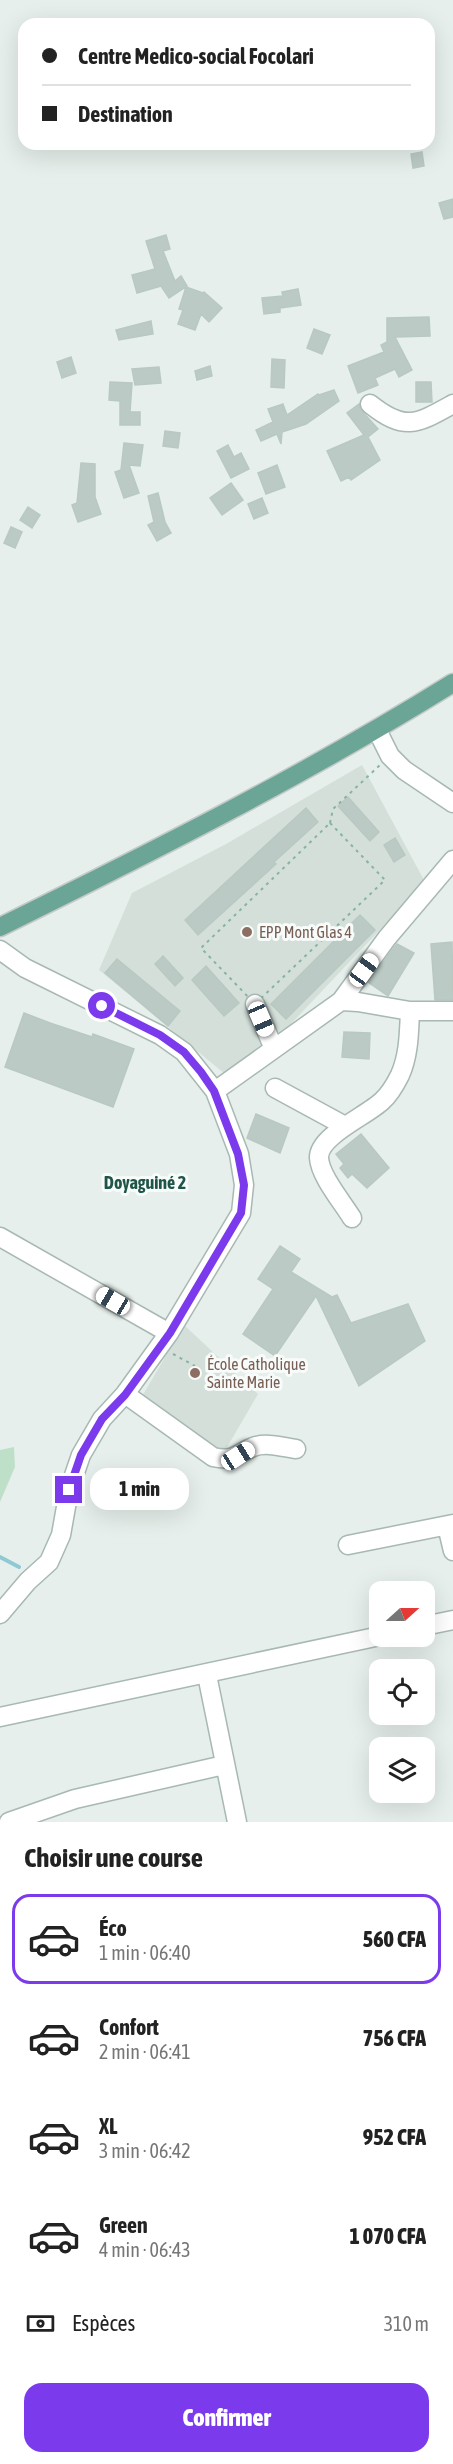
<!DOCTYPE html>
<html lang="fr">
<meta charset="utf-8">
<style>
body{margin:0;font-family:"Asap Condensed",sans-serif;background:#f2f2f2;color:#222;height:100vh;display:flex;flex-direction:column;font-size:22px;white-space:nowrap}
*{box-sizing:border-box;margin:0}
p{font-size:20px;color:#767676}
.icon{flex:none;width:33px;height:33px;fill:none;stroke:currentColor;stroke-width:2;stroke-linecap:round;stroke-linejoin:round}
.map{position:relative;height:1822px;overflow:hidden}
.panel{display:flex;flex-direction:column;background:#fff;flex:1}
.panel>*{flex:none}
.hud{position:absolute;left:18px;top:18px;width:417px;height:132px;border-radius:18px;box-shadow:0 6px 24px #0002;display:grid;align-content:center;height:132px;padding:0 24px;background:#fff}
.needle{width:39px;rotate:69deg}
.tools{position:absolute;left:369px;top:1581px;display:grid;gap:12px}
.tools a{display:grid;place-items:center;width:66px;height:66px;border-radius:12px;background:#fff;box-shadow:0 6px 24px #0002;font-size:30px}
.end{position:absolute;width:27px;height:27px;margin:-14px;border:8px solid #7c3aed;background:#fff;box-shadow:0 0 0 3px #fff}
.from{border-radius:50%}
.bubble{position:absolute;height:42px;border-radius:18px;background:#fff;box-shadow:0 6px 24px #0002;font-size:20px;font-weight:800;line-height:42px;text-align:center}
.car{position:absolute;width:18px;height:36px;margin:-18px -9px;border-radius:8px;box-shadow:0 0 4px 2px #0007;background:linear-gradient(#fff 24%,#345 0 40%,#fff 0 76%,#345 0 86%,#fff 0)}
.hud b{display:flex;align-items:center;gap:21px;height:57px;font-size:22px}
.hud b+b{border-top:2px solid #e0e0e0}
.hud i{width:15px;height:15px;background:#222}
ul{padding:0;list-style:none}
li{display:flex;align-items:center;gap:18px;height:90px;margin:0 12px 9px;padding:0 12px;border:3px solid transparent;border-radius:18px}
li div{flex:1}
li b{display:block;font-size:22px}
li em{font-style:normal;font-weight:800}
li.current{border-color:#7c3aed}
li>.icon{width:54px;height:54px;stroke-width:1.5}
h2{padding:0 24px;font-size:27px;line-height:72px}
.pay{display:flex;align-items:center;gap:15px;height:66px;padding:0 24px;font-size:22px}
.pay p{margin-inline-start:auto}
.primary-button{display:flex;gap:12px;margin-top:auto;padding:12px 24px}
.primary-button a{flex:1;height:69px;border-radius:18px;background:#7c3aed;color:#fff;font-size:24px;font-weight:800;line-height:69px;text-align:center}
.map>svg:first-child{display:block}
.built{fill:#d4dfda}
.green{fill:#bfe0c8}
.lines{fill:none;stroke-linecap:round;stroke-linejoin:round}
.stream{stroke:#8ec9d4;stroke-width:4}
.building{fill:#bbcac4;stroke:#b8c9c2;stroke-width:1.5}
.minor-casing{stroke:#a8b8b2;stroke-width:21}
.major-casing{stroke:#c2cac8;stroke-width:21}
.path{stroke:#86b3a5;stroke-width:2;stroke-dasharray:3 4.5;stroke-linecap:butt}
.minor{stroke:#fff;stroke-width:18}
.major{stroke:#6aa596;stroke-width:18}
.route{stroke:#7c3aed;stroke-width:8}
.education-dot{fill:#8d6e63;stroke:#f7fbf9;stroke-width:2}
.labels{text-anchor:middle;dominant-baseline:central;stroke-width:6;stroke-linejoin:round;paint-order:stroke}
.education-label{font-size:16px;fill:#785e54;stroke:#f7fbf9;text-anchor:start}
.neighbourhood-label{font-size:18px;font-weight:bold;fill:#1f5548;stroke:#f7fbf9}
</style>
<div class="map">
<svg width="453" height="1822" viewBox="0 0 453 1822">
<rect width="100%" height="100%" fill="#e6efeb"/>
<path class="built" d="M362,765L425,882L288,1027L225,1074L99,970L132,893L226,844Z
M184,1325L258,1394L222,1456L141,1398Z"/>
<path class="green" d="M14,1447L15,1467L0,1502V1450Z"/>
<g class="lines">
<path class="stream" d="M0,1557L19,1567"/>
</g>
<path class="building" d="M422,152L424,166L413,168L411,154Z
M453,199V217L444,219L439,203Z
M166,235L170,249L163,251L175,281L181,276L187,286L169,298L161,286L137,293L132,275L155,269L146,241Z
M186,287L203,293L204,292L222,308L209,322L201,314L195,330L178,324L183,310L179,309Z
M298,289L301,305L280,308V312L264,314L262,298L283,296L282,292Z
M429,317L430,336L395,337L412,370L399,377L395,369L375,378L378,385L358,393L348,366L384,352L381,345L387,342V318Z
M151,321L153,334L119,340L116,330Z
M314,329L330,335L322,354L307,348Z
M71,357L76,373L62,378L57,362Z
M272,359L285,360L284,388L271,387Z
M210,366L212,376L197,380L195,371Z
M159,367L161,383L135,385L132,369Z
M110,382L132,383L130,412H140V425H120V401L109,400Z
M416,382H431L432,402H416Z
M334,390L339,401L306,424L282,432L281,444L277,434L261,441L256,430L273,422L268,409L283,404V412L284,407L287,415L318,394L319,395Z
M359,404L360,409L378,429L368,437L380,460L351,480L349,477L341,481L327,451L364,435L347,413Z
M165,431L180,433L178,448L163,446Z
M124,443L143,445L140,466L129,465L139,493L124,498L115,472L121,470Z
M228,445L234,457L241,453L249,469L231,478L217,451Z
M81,463L95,464V497L101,514L78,522L72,505L77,503Z
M277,465L285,487L266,494L258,473Z
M231,483L243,500L222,515L210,498Z
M158,493L165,522L171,533L157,541L148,525L154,522L148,496Z
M262,498L268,513L254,519L248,504Z
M28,507L40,515L32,528L20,520Z
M11,527L22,532L15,548L4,543Z
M348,797L379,832L370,841L338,806Z
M306,808L318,822L274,862L276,864L198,935L185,920Z
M395,838L405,855L394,862L384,845Z
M360,915L375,930L286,1019L271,1004Z
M452,942L453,1000H435L431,944Z
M397,944L414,953L388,996L368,982Z
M163,956L183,978L175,986L155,964Z
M117,959L180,1011L168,1026L105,973Z
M206,966L239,1003L224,1016L192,980Z
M24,1013L50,1023L92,1037L93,1034L134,1049L113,1107L5,1067Z
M344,1032L370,1033L369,1059L342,1057Z
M256,1114L289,1128L280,1153L247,1138Z
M361,1134L389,1168L367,1188L352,1174L348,1178L340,1168L344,1164L336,1154Z
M280,1246L300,1259L291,1272L332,1297L337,1295L351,1323L408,1304L425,1341L359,1386L316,1296L275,1356L243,1334L273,1289L258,1279Z"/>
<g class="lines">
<defs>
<path id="minor" d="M370,404C405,432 417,424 453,404
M377,730L390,756L404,770L453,803
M0,950L25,968L160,1035L184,1052L215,1091L239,1154L244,1185L241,1213L169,1333L125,1394L102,1419L81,1455L69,1490L61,1535L49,1562L28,1581L0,1614
M341,1001L358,1002L410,1011H453
M255,1004L274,1049
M275,1088L345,1126
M215,1091L341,1001L387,938L453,860
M352,1218C343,1203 320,1176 319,1158C318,1136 368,1115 382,1101C389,1095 396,1083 400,1075C409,1055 409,1032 410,1011
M0,1237L169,1333
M125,1394L213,1457C234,1462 236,1454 253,1447C266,1442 282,1447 296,1449
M447,1526L453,1551
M348,1545L453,1524
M424,1626L453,1620
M207,1675L237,1822
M0,1717L380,1636
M9,1822L75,1799L224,1765"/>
<path id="major" d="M0,927C154,851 307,774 453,683"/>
</defs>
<use href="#minor" class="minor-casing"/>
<use href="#major" class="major-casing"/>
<path class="path" d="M330,823L385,880L255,1004L201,948Z
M330,823L333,809L380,765
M173,1354L195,1366"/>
<use href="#minor" class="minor"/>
<use href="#major" class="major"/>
</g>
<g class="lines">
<path class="route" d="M69,1490L81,1455L102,1419L125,1395L170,1333L241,1213L244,1185L238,1154L214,1091L201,1072L184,1052L160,1035L102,1006"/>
</g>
<g class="education-dot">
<circle cx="247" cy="932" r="6"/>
<circle cx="195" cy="1373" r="6"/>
</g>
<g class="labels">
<g class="education-label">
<text x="259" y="932">EPP Mont Glas 4</text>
<text x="207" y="1364">École Catholique<tspan x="207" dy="18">Sainte Marie</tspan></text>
</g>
<g class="neighbourhood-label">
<text x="145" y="1182">Doyaguiné 2</text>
</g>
</g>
</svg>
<div class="tools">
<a><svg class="needle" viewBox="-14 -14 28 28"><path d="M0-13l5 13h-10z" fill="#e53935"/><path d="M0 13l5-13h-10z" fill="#767676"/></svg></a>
<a><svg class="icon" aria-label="locate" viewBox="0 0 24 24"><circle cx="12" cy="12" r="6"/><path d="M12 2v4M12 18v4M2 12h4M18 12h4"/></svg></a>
<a><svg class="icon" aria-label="layers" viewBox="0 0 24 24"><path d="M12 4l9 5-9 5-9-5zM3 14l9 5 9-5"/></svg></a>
</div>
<i class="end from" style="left:102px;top:1006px"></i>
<i class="end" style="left:69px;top:1490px"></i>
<div class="bubble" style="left:90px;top:1468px;width:99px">1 min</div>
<i class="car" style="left:364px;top:970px;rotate:36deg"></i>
<i class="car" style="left:261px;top:1019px;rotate:157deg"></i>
<i class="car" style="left:113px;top:1301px;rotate:300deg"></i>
<i class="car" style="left:238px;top:1456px;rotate:58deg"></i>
<div class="hud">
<b><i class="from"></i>Centre Medico-social Focolari</b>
<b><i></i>Destination</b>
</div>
</div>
<section class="panel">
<h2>Choisir une course</h2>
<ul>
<li class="current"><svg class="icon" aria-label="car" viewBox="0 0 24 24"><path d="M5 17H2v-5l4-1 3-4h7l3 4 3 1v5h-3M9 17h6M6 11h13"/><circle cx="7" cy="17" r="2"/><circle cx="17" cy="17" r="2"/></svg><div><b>Éco</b><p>1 min · 06:40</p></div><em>560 CFA</em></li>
<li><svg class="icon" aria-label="car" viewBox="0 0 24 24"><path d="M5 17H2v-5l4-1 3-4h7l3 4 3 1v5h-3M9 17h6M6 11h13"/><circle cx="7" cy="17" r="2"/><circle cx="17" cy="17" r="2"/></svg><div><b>Confort</b><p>2 min · 06:41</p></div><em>756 CFA</em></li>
<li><svg class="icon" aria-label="car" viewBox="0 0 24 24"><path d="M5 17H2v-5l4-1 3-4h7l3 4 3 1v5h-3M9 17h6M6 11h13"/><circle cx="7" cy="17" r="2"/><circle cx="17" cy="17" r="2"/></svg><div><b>XL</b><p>3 min · 06:42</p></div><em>952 CFA</em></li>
<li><svg class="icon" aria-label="car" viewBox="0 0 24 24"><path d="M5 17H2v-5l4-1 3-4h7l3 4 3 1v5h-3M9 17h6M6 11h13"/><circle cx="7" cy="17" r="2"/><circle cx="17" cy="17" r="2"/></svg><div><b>Green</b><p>4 min · 06:43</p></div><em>1 070 CFA</em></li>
</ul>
<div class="pay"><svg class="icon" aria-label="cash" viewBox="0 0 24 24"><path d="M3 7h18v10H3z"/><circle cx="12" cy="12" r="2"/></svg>Espèces<p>310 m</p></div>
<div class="primary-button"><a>Confirmer</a></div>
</section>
